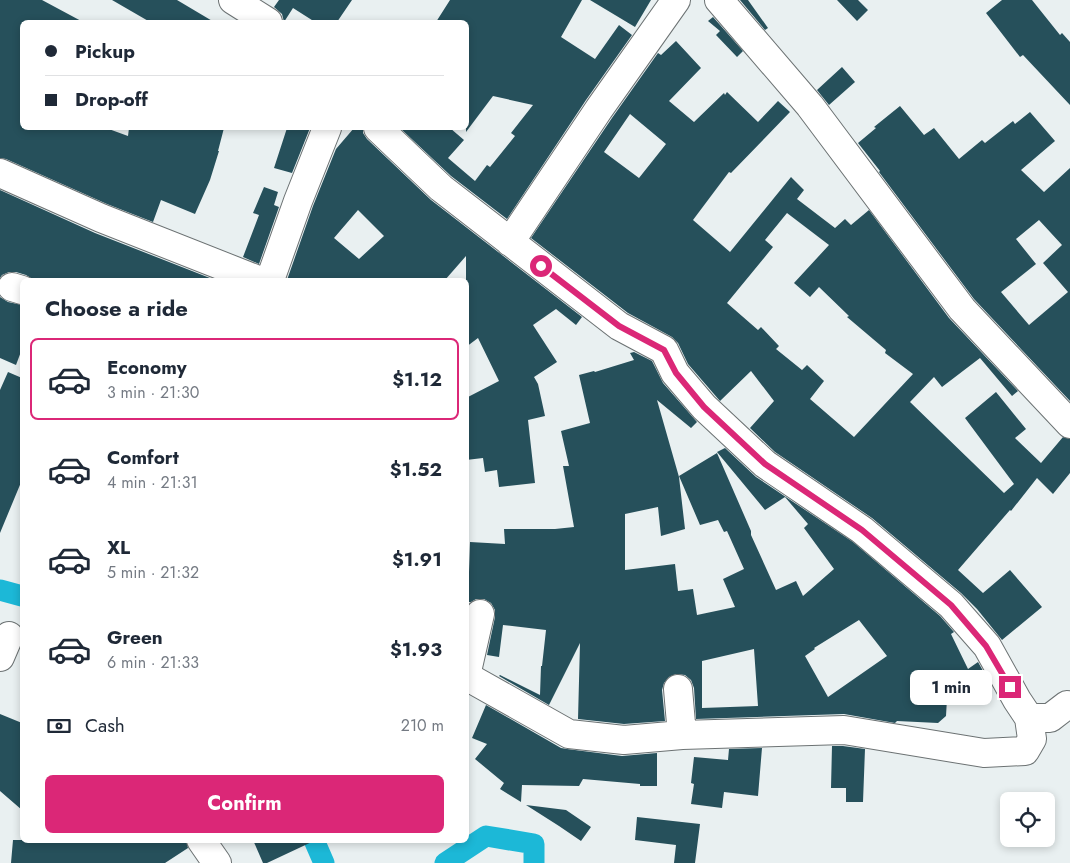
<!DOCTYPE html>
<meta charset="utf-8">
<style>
body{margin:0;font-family:Jost,sans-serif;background:#f6f6f7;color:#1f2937;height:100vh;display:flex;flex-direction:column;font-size:19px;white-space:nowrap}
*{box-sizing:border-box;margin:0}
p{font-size:16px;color:#747a83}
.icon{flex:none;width:28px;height:28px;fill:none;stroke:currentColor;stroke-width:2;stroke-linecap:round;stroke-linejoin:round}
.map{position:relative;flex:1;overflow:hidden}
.side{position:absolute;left:20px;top:278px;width:449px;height:565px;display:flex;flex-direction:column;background:#fff;border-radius:8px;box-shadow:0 2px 8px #0003}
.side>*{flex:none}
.banner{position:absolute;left:20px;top:20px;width:449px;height:110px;border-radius:8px;box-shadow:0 2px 8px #0003;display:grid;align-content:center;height:110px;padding:0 25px;background:#fff}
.controls{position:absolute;left:1000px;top:792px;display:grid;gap:10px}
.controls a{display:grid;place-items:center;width:55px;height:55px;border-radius:8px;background:#fff;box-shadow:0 2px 8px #0003;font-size:25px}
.end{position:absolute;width:22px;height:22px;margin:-11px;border:6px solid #db2777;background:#fff;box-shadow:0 0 0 2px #fff}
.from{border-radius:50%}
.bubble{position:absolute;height:35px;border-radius:8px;background:#fff;box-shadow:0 2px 8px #0003;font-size:16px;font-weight:700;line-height:35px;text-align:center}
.banner b{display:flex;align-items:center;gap:18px;height:48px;font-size:19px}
.banner b+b{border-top:1px solid #e0e1e3}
.banner i{width:12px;height:12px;background:#1f2937}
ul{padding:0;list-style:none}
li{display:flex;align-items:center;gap:15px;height:82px;margin:0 10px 8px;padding:0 15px;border:2px solid transparent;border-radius:8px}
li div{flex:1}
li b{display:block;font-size:19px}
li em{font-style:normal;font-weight:700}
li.active{border-color:#db2777}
li>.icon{width:45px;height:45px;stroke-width:1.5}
h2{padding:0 25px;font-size:22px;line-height:60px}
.pay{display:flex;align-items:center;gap:12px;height:55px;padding:0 25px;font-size:19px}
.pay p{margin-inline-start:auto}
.primary-button{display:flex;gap:10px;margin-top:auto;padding:10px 25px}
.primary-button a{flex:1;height:58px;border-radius:8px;background:#db2777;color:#fff;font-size:20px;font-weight:700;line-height:58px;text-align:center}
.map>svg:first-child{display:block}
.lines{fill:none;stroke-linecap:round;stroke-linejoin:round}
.canal{stroke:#1cb8d7;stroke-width:21}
.building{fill:#26505b;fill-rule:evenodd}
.minor-casing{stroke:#6c7273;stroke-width:30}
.minor{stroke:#fff;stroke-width:28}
.route{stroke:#db2777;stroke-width:6}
</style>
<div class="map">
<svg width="1070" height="863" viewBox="0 0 1070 863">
<rect width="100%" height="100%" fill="#e9f0f1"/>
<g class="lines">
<path class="canal" d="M0,590L22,596
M314,840L324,863
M445,863L486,836L534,844V863"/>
</g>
<path class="building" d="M0,0H42L83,22H22V128H106L128,136L129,128H224L218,151H219L210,180L195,214L161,200L153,222L107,204L6,159L0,158Z
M112,0H177L214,22H150Z
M279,0H352L337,22H315L293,8L284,22L282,14L274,7Z
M450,0H582L561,37L595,59L619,25L632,35L586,100L507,219L451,176L400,128H450L464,140L448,158L475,181L487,165L490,167L515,136L511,133L533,105L493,96L466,132V22H436Z
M590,0H651L635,27Z
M740,0H748L768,28L765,30Z
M837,0H858L868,10L857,21Z
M1002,0H1032L1060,35L1062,33L1070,42V105L1023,55L1020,57L986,13Z
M713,17L743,51L737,57L716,35L720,31L708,21Z
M676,41L701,68L669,101L694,122L724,93L725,95L727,92L758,122L778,101L790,112L731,173L729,172L693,220L730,252L791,177L804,190L797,199L835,228L845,219L851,225L869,210L949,318L1018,391L1012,396L980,358L942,387L934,377L910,402L1004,493L1014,484L965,418L996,392L1026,429L1015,438L1041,463L1063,437L1070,439V473L1053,494L1037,478L1011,511L1010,510L958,570L983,593L1010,570L1042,607L1002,640L977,609L961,593L872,518L775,452L750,428L774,401L751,371L720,401L688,364L678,343L672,337L628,313L531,238L612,118L658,53L661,55ZM630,114L666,144L639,178L604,152ZM787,213L829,245L794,283L810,297L819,287L849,316L847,317L886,350L885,353L913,374L854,437L810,399L824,381L807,365L802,370L776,349L779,346L761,327L758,330L727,303L773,247L765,240Z
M842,67L855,82L829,105L817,90Z
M900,106L924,135L934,128L959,159L982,140L985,143L1013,121L1015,124L1030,112L1055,141L1021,170L1044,192L1070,168V401L974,299L879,172L880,171L858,143L876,128L874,127ZM1039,220L1062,245L1043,263L1068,292L1029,325L1001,292L1036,264L1016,239Z
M287,128H310L292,173L274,168Z
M354,128H363V133L367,139L431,200L582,317L576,325L556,309L533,325L557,362L534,377L538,384L545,416L528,420L535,483L499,487L497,470L485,472L483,458L466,460V398L499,381L478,338L466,347V256L445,280H287L313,206L336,149ZM358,210L384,236L359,259L334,238Z
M264,187L278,192L274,205L279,207L259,264L243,257L259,215L253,213Z
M0,190L95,233L215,280H34L26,275L16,272H9L2,275L0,278Z
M0,297L8,302L22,305V349L16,365L0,358Z
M634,352L652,361L663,383L697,422L691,428L657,400L679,477L685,529L661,536L658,507L625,514V570L675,564L678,591L693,589L697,615L735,607L723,579L744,569L727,531L724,532L718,520L700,525L679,476L717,453L751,531V535L776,590L796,581L803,596L834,569L804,528L808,524L785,497L765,510L717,452L725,448L756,477L853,542L940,616L954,632L951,634L968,669L978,662L991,685L979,693L972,682L948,681L946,716L938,723L897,721L895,723L844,714L696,719L694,688L691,680L685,675L676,674L669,677L664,683L662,690L665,721L624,724L578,719L580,643L549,705L499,676L500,675L540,695L541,666H542L546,630L503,625L499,657L487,655L495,617V610L491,603L484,599H476L471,602H468L470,542L505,544L504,529H555L574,527L563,466H569L561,431L590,423L579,375L594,371L595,372L634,360L630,353ZM859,620L887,656L828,697L805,656L815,649L814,648ZM754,649L758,706L702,708V661Z
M8,372L22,378V480L0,533V390Z
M486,705L561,748L567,749L622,756L657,753V786H640V784L583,779L579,786L522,785L521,802L500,789L504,783L475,759L487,744L472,738Z
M0,714L22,723V810L0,791Z
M832,746H843L865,749L863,802H846V788H831Z
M762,748L758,796L724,792L722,808L691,804L694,784L691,783L694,757L728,760L729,749Z
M526,805L566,810L591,827L581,841L559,826Z
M637,817L700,824L695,863H674L676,845L635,840Z
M13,840H186L188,848L165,863H11Z
M253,840H316L267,863H263Z"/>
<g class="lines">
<defs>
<path id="minor" d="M233,0L268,22
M719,0L810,106L962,309L1070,424
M378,128L441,188L619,326L664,350L675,373L704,407L765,464L862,530L951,605L987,646L1017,700L1029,718H1050L1067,705L1070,706
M0,173L101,218L258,280
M510,242L599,109L676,0
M270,280L298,201L327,128
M12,287L22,290
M480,614L466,676L569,734L624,740L682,735L844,730L984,753L1025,751L1032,739L1029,718
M0,657L9,636
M678,689L682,735
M201,840L217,863"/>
</defs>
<use href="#minor" class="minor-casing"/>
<use href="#minor" class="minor"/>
</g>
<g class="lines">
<path class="route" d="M541,266L619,326L664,350L676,373L704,407L765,464L862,530L951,605L986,646L1010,687"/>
</g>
</svg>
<div class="controls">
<a><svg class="icon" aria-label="locate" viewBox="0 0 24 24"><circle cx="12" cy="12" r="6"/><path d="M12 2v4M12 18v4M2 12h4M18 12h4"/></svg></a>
</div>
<i class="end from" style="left:541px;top:266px"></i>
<i class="end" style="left:1010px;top:687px"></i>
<div class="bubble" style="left:910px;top:670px;width:82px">1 min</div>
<div class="banner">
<b><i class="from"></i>Pickup</b>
<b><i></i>Drop-off</b>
</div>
<section class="side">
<h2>Choose a ride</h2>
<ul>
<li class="active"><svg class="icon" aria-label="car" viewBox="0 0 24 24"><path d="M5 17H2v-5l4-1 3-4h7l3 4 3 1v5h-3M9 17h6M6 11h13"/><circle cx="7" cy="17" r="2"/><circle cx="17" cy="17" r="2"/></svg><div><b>Economy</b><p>3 min · 21:30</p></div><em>$1.12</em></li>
<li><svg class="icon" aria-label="car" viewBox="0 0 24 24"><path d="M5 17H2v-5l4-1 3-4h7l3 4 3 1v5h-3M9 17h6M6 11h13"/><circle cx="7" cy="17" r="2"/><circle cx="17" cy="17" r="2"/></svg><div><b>Comfort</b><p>4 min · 21:31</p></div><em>$1.52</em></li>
<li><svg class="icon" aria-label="car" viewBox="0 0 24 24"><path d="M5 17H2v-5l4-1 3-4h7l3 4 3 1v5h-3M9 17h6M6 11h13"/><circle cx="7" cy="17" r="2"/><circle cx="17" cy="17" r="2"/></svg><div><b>XL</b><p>5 min · 21:32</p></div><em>$1.91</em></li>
<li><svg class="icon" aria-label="car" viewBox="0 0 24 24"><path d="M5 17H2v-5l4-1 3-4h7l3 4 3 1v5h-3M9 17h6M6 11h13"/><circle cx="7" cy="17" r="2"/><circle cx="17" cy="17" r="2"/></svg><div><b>Green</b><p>6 min · 21:33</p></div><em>$1.93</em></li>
</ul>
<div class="pay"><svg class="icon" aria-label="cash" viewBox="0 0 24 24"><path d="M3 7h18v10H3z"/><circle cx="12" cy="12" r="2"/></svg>Cash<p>210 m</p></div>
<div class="primary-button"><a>Confirm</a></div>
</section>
</div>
